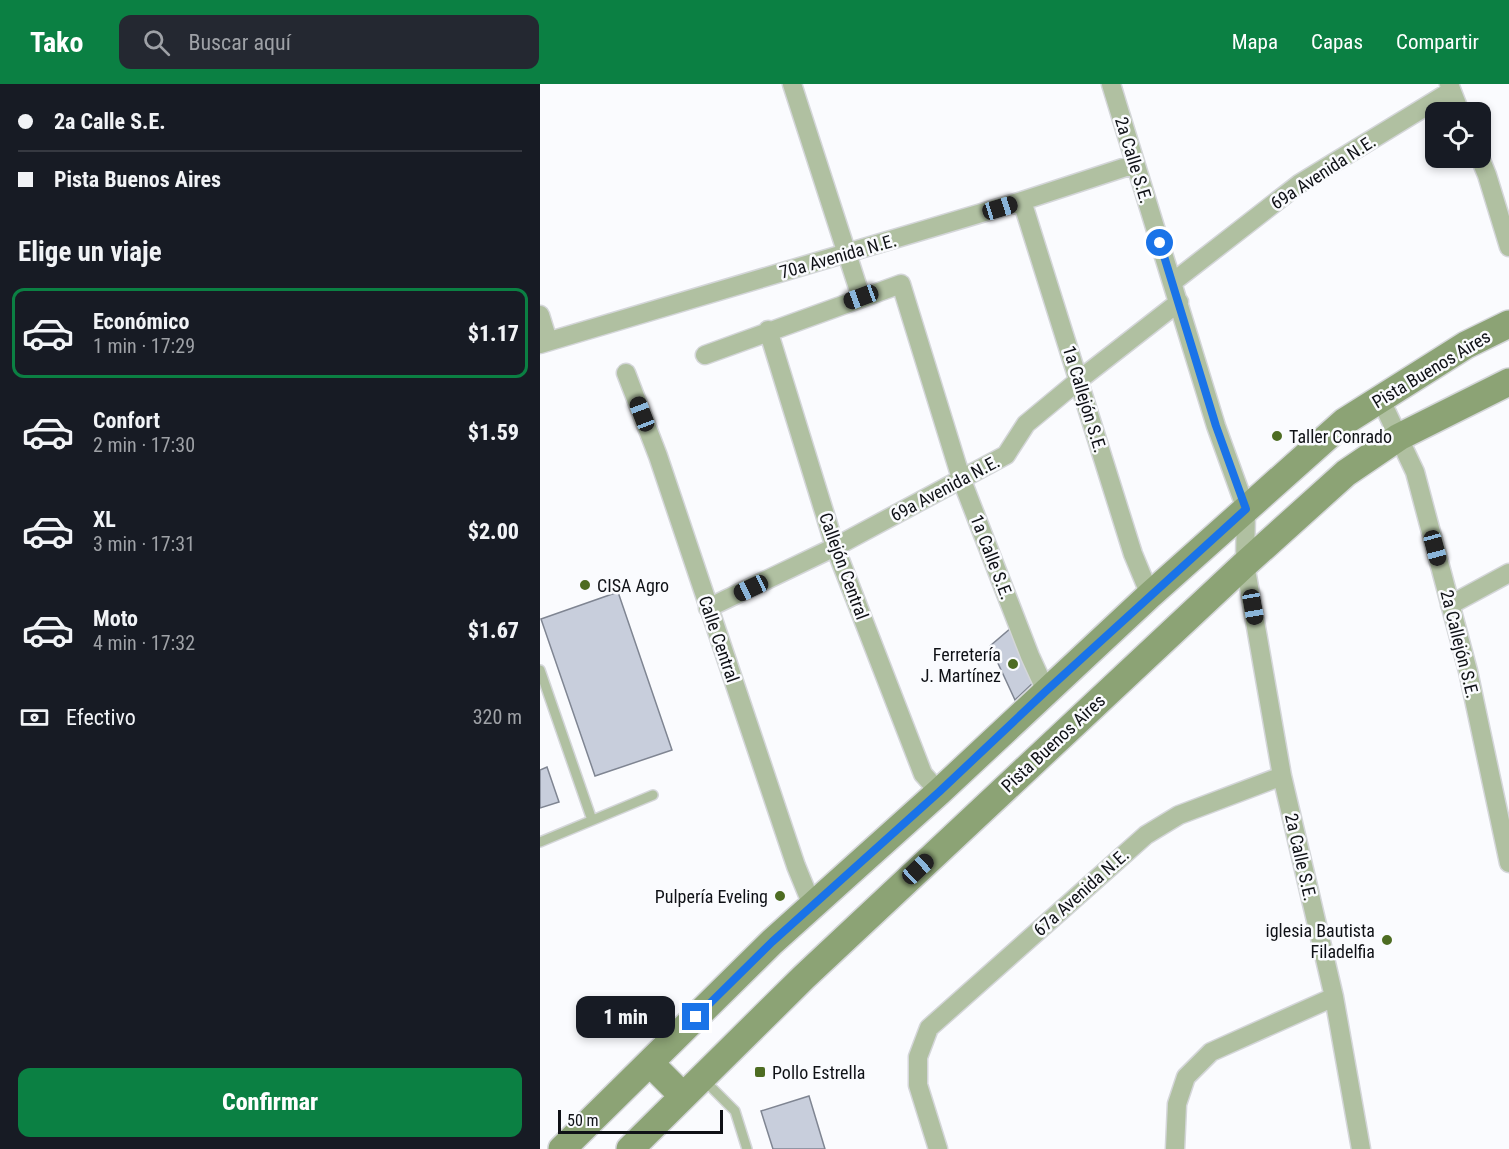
<!DOCTYPE html>
<html lang="es">
<meta charset="utf-8">
<style>
body{margin:0;font-family:"Roboto Condensed",sans-serif;background:#242831;color:#f1f3f6;height:100vh;display:flex;flex-direction:column;font-size:22px;white-space:nowrap}
*{box-sizing:border-box;margin:0}
p{font-size:20px;color:#9ea1a6}
.icon{flex:none;width:33px;height:33px;fill:none;stroke:currentColor;stroke-width:2;stroke-linecap:round;stroke-linejoin:round}
.map{position:relative;flex:1;overflow:hidden}
.side{display:flex;flex-direction:column;background:#171b24;width:540px}
.side>*{flex:none}
.hud{display:grid;align-content:center;height:132px;padding:0 18px;background:#171b24}
.fabs{position:absolute;left:885px;top:18px;display:grid;gap:12px}
.fabs a{display:grid;place-items:center;width:66px;height:66px;border-radius:12px;background:#171b24;box-shadow:0 3px 9px #0003;font-size:30px}
.scale{position:absolute;left:18px;bottom:15px;width:165px;box-sizing:border-box;padding-left:6px;border:3px solid #0f1116;border-top:0;font-size:16px;line-height:21px;white-space:nowrap;color:#0f1116;-webkit-text-stroke:4px #fafbfe;paint-order:stroke}
.end{position:absolute;width:27px;height:27px;margin:-14px;border:8px solid #1a73e8;background:#fff;box-shadow:0 0 0 3px #fff}
.from{border-radius:50%}
.bubble{position:absolute;height:42px;border-radius:12px;background:#171b24;box-shadow:0 3px 9px #0003;font-size:20px;font-weight:800;line-height:42px;text-align:center}
.car{position:absolute;width:18px;height:36px;margin:-18px -9px;border-radius:8px;box-shadow:0 0 4px 2px #0007;background:linear-gradient(#222 24%,#8ab4d8 0 40%,#222 0 76%,#8ab4d8 0 86%,#222 0)}
.hud b{display:flex;align-items:center;gap:21px;height:57px;font-size:22px}
.hud b+b{border-top:2px solid #363941}
.hud i{width:15px;height:15px;background:#f1f3f6}
ul{padding:0;list-style:none}
li{display:flex;align-items:center;gap:18px;height:90px;margin:0 12px 9px;padding:0 6px;border:3px solid transparent;border-radius:12px}
li div{flex:1}
li b{display:block;font-size:22px}
li em{font-style:normal;font-weight:800}
li.selected{border-color:#0b8043}
li>.icon{width:54px;height:54px;stroke-width:1.5}
h2{padding:0 18px;font-size:27px;line-height:72px}
.pay{display:flex;align-items:center;gap:15px;height:66px;padding:0 18px;font-size:22px}
.pay p{margin-inline-start:auto}
.action{display:flex;gap:12px;margin-top:auto;padding:12px 18px}
.action a{flex:1;height:69px;border-radius:12px;background:#0b8043;color:#fff;font-size:24px;font-weight:800;line-height:69px;text-align:center}
header{display:flex;align-items:center;gap:36px;box-sizing:border-box;height:84px;padding:0 30px;background:#0b8043;color:#fff}
header strong{font-size:28px}
nav{display:flex;gap:33px;margin-inline-start:auto;font-size:21px}
.search{width:420px;height:54px;background:#242831;display:flex;align-items:center;gap:15px;box-sizing:border-box;padding:0 21px;border-radius:12px;color:#9ea1a6;font-size:22px}
main{display:flex;flex:1;min-height:0}
.map>svg:first-child{display:block}
.building{fill:#c8cedc;stroke:#7f8592;stroke-width:1.5}
.lines{fill:none;stroke-linecap:round;stroke-linejoin:round}
.lane-casing{stroke:#d4d6d9;stroke-width:12}
.street-casing{stroke:#d4d6d9;stroke-width:21}
.secondary-casing{stroke:#d4d6d9;stroke-width:30}
.lane{stroke:#b0c0a1;stroke-width:9}
.street{stroke:#b0c0a1;stroke-width:18}
.secondary{stroke:#8ca375;stroke-width:27}
.route{stroke:#1a73e8;stroke-width:8}
.poi-dot{fill:#4d6c22;stroke:#fafbfe;stroke-width:2}
.labels{text-anchor:middle;dominant-baseline:central;stroke-width:5;stroke-linejoin:round;paint-order:stroke}
.street-label{font-size:18px;fill:#0f1116;stroke:#fafbfe}
.poi-label{font-size:18px;fill:#0f1116;stroke:#fafbfe;text-anchor:start}
</style>
<header>
<strong>Tako</strong>
<div class="search"><svg class="icon" aria-label="search" viewBox="0 0 24 24"><circle cx="10" cy="10" r="6"/><path d="M15 15l6 6"/></svg>Buscar aquí</div>
<nav><a>Mapa</a><a>Capas</a><a>Compartir</a></nav>
</header>
<main>
<section class="side">
<div class="hud">
<b><i class="from"></i>2a Calle S.E.</b>
<b><i></i>Pista Buenos Aires</b>
</div>
<h2>Elige un viaje</h2>
<ul>
<li class="selected"><svg class="icon" aria-label="car" viewBox="0 0 24 24"><path d="M5 17H2v-5l4-1 3-4h7l3 4 3 1v5h-3M9 17h6M6 11h13"/><circle cx="7" cy="17" r="2"/><circle cx="17" cy="17" r="2"/></svg><div><b>Económico</b><p>1 min · 17:29</p></div><em>$1.17</em></li>
<li><svg class="icon" aria-label="car" viewBox="0 0 24 24"><path d="M5 17H2v-5l4-1 3-4h7l3 4 3 1v5h-3M9 17h6M6 11h13"/><circle cx="7" cy="17" r="2"/><circle cx="17" cy="17" r="2"/></svg><div><b>Confort</b><p>2 min · 17:30</p></div><em>$1.59</em></li>
<li><svg class="icon" aria-label="car" viewBox="0 0 24 24"><path d="M5 17H2v-5l4-1 3-4h7l3 4 3 1v5h-3M9 17h6M6 11h13"/><circle cx="7" cy="17" r="2"/><circle cx="17" cy="17" r="2"/></svg><div><b>XL</b><p>3 min · 17:31</p></div><em>$2.00</em></li>
<li><svg class="icon" aria-label="car" viewBox="0 0 24 24"><path d="M5 17H2v-5l4-1 3-4h7l3 4 3 1v5h-3M9 17h6M6 11h13"/><circle cx="7" cy="17" r="2"/><circle cx="17" cy="17" r="2"/></svg><div><b>Moto</b><p>4 min · 17:32</p></div><em>$1.67</em></li>
</ul>
<div class="pay"><svg class="icon" aria-label="cash" viewBox="0 0 24 24"><path d="M3 7h18v10H3z"/><circle cx="12" cy="12" r="2"/></svg>Efectivo<p>320 m</p></div>
<div class="action"><a>Confirmar</a></div>
</section>
<div class="map">
<svg width="969" height="1065" viewBox="0 0 969 1065">
<rect width="100%" height="100%" fill="#fafbfe"/>
<path class="building" d="M78,508L132,666L55,692L1,535Z
M471,544L495,597L475,616L450,562Z
M7,683L19,718L0,724V686Z
M269,1012L285,1065H233L221,1027Z"/>
<g class="lines">
<defs>
<path id="lane" d="M0,586L52,736
M0,758L113,711
M164,996L195,1027L207,1065"/>
<path id="street" d="M252,0L321,213
M571,0L676,342L706,425L705,480L742,692L794,913L821,1065
M909,0L920,28
M940,74L947,91L969,163
M482,117L593,470L610,511
M633,198L759,100L911,7
M0,231L8,257
M228,246L295,463L383,690L399,708
M0,260L482,117L595,80
M165,271L361,200L421,394L490,572L506,607
M86,289L118,372L256,782L272,821
M840,314L875,388L928,587L969,779
M910,521L969,489
M168,524L295,463L466,371L486,340L539,296L639,218
M398,1065L378,1001V973L389,944L606,751L639,731L742,692
M635,1065L637,1020L646,993L671,968L794,913"/>
<path id="secondary" d="M110,979L143,1012
M22,1065L232,858L399,708L610,511L804,338L926,261L969,240
M90,1065L264,893L705,480L806,389L859,353L969,298"/>
</defs>
<use href="#lane" class="lane-casing"/>
<use href="#street" class="street-casing"/>
<use href="#secondary" class="secondary-casing"/>
<use href="#lane" class="lane"/>
<use href="#street" class="street"/>
<use href="#secondary" class="secondary"/>
</g>
<g class="lines">
<path class="route" d="M156,933L232,858L399,708L506,607L706,425L676,342L620,159"/>
</g>
<g class="poi-dot">
<circle cx="737" cy="352" r="6"/>
<circle cx="45" cy="501" r="6"/>
<circle cx="473" cy="580" r="6"/>
<circle cx="240" cy="812" r="6"/>
<circle cx="847" cy="856" r="6"/>
<rect x="214" y="982" width="12" height="12" rx="3"/>
</g>
<g class="labels">
<g class="street-label">
<text transform="translate(594 76) rotate(73)">2a Calle S.E.</text>
<text transform="translate(783 88) rotate(-33)">69a Avenida N.E.</text>
<text transform="translate(298 172) rotate(-16)">70a Avenida N.E.</text>
<text transform="translate(891 285) rotate(-31)">Pista Buenos Aires</text>
<text transform="translate(545 315) rotate(73)">1a Callejón S.E.</text>
<text transform="translate(405 404) rotate(-28)">69a Avenida N.E.</text>
<text transform="translate(452 473) rotate(69)">1a Calle S.E.</text>
<text transform="translate(304 482) rotate(70)">Callejón Central</text>
<text transform="translate(179 555) rotate(71)">Calle Central</text>
<text transform="translate(920 560) rotate(76)">2a Callejón S.E.</text>
<text transform="translate(513 659) rotate(-43)">Pista Buenos Aires</text>
<text transform="translate(761 773) rotate(77)">2a Calle S.E.</text>
<text transform="translate(541 808) rotate(-42)">67a Avenida N.E.</text>
</g>
<g class="poi-label">
<text x="749" y="352">Taller Conrado</text>
<text x="57" y="501">CISA Agro</text>
<text x="461" y="570" text-anchor="end">Ferretería<tspan x="461" dy="21">J. Martínez</tspan></text>
<text x="228" y="812" text-anchor="end">Pulpería Eveling</text>
<text x="835" y="846" text-anchor="end">iglesia Bautista<tspan x="835" dy="21">Filadelfia</tspan></text>
<text x="232" y="988">Pollo Estrella</text>
</g>
</g>
</svg>
<div class="fabs">
<a><svg class="icon" aria-label="locate" viewBox="0 0 24 24"><circle cx="12" cy="12" r="6"/><path d="M12 2v4M12 18v4M2 12h4M18 12h4"/></svg></a>
</div>
<div class="scale">50 m</div>
<i class="end from" style="left:620px;top:159px"></i>
<i class="end" style="left:156px;top:933px"></i>
<div class="bubble" style="left:36px;top:912px;width:99px">1 min</div>
<i class="car" style="left:460px;top:124px;rotate:73deg"></i>
<i class="car" style="left:321px;top:213px;rotate:250deg"></i>
<i class="car" style="left:102px;top:330px;rotate:339deg"></i>
<i class="car" style="left:895px;top:464px;rotate:165deg"></i>
<i class="car" style="left:211px;top:504px;rotate:245deg"></i>
<i class="car" style="left:713px;top:523px;rotate:170deg"></i>
<i class="car" style="left:378px;top:785px;rotate:47deg"></i>
</div>
</main>
